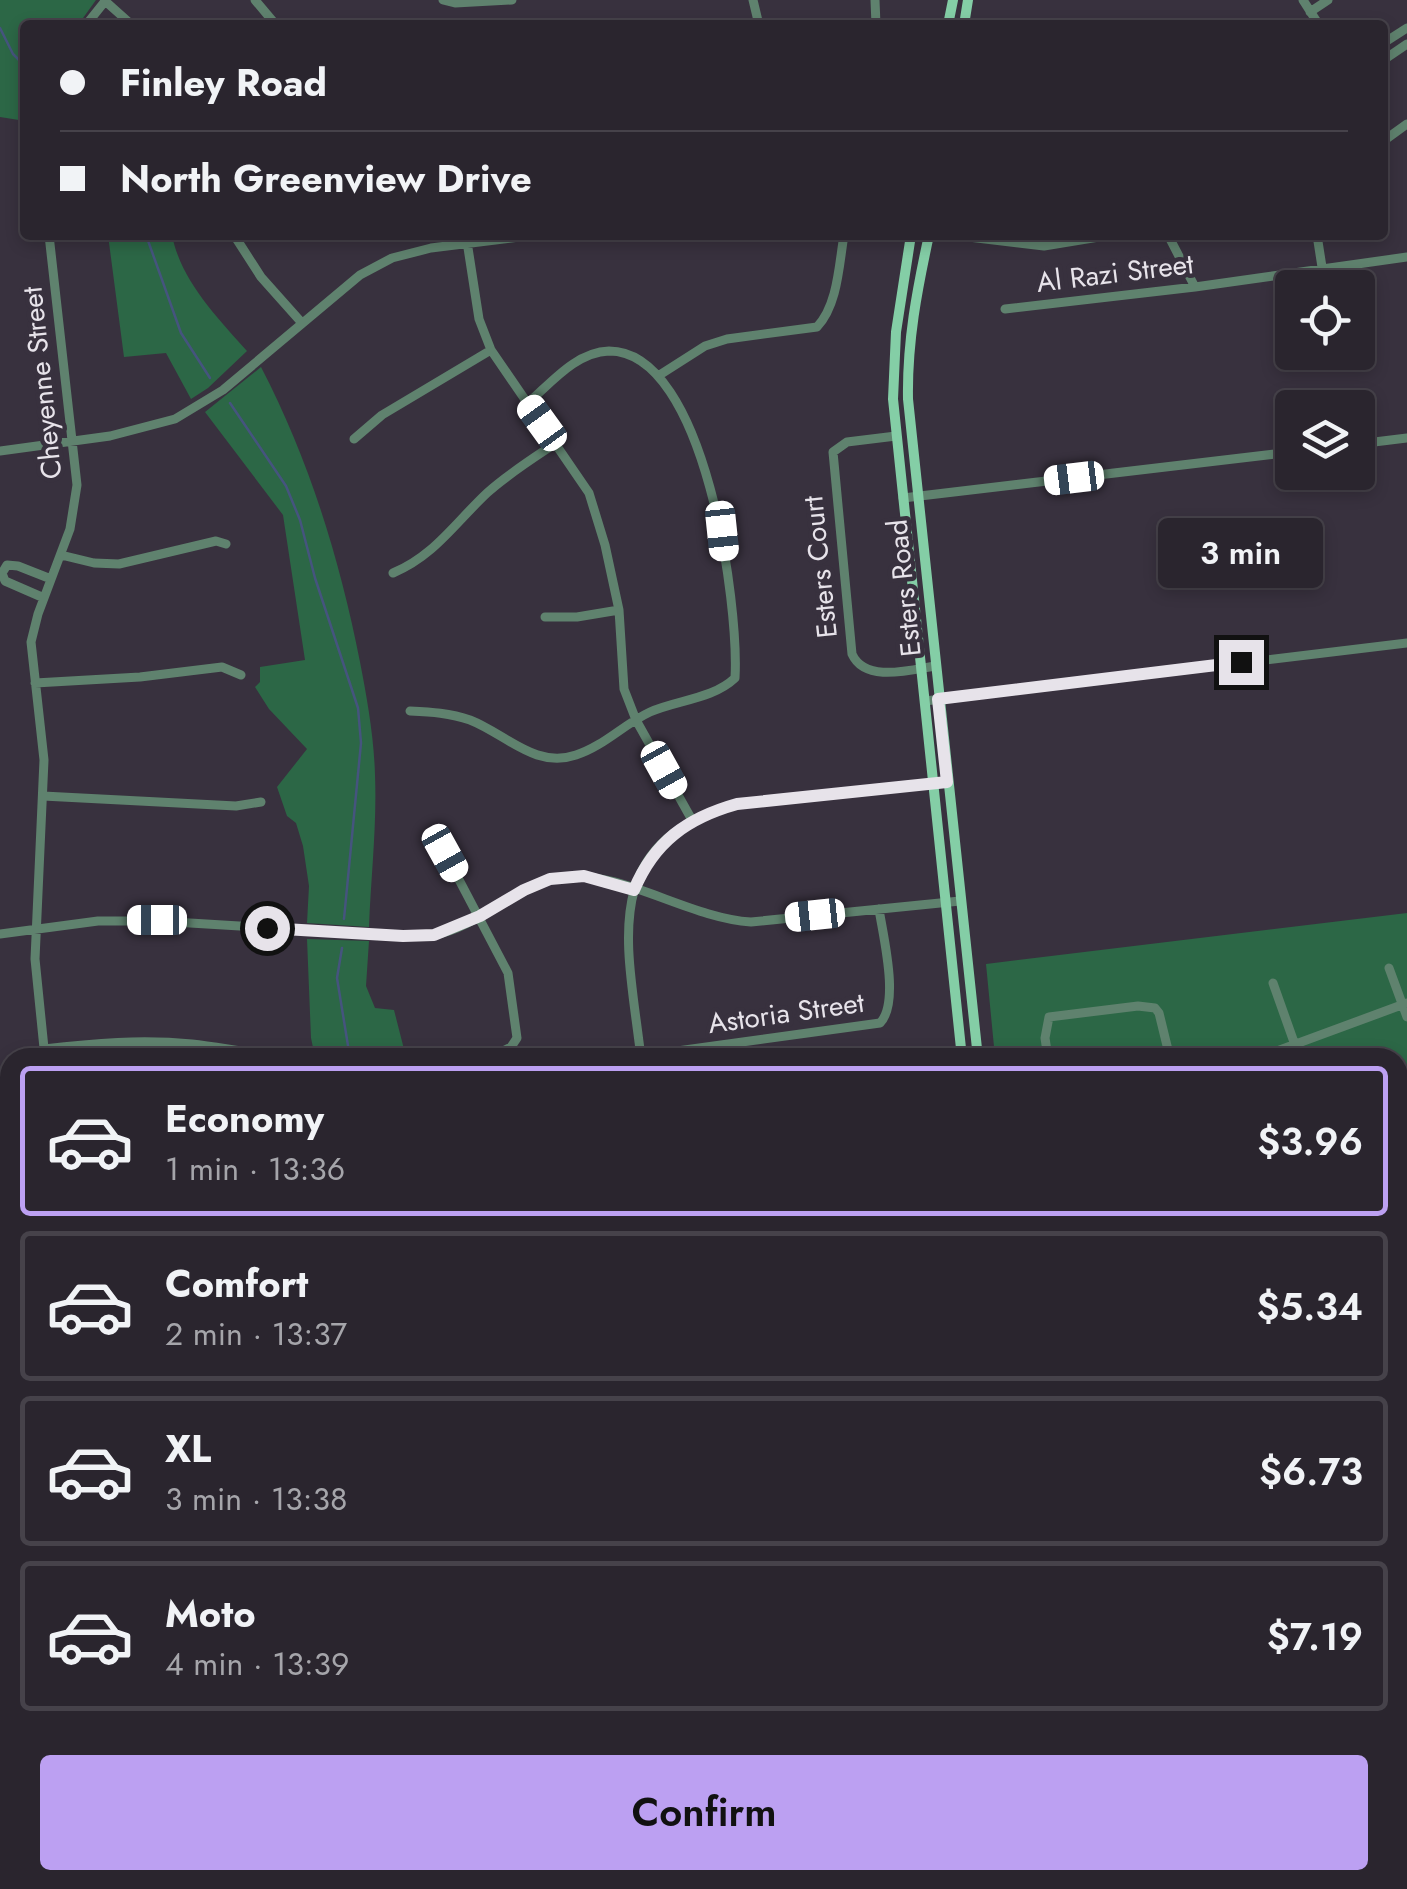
<!DOCTYPE html>
<meta charset="utf-8">
<style>
body{margin:0;font-family:Jost,sans-serif;background:#322d36;color:#f1f3f6;height:100vh;display:flex;flex-direction:column;font-size:38px;white-space:nowrap}
*{box-sizing:border-box;margin:0}
p{font-size:32px;color:#a5a5aa}
.icon{flex:none;width:55px;height:55px;fill:none;stroke:currentColor;stroke-width:2;stroke-linecap:round;stroke-linejoin:round}
.map{position:relative;flex:1;overflow:hidden}
.panel{position:absolute;left:0px;top:1048px;width:1408px;height:842px;display:flex;flex-direction:column;background:#2a252e;border-radius:30px 30px 0 0;box-shadow:0 5px 15px #0003,0 0 0 2px #46424a}
.panel>*{flex:none}
.guide{position:absolute;left:20px;top:20px;width:1368px;height:220px;border-radius:10px;box-shadow:0 5px 15px #0003,0 0 0 2px #46424a;display:grid;align-content:center;height:220px;padding:0 40px;background:#2a252e}
.fabs{position:absolute;left:1275px;top:270px;display:grid;gap:20px}
.fabs a{display:grid;place-items:center;width:100px;height:100px;border-radius:10px;background:#2a252e;box-shadow:0 5px 15px #0003,0 0 0 2px #46424a;font-size:50px}
.end{position:absolute;width:45px;height:45px;margin:-22px;border:12px solid #e7e3ea;background:#111;box-shadow:0 0 0 5px #111}
.from{border-radius:50%}
.bubble{position:absolute;height:70px;border-radius:10px;background:#2a252e;box-shadow:0 5px 15px #0003,0 0 0 2px #46424a;font-size:32px;font-weight:600;line-height:70px;text-align:center}
.car{position:absolute;width:30px;height:60px;margin:-30px -15px;border-radius:12px;box-shadow:0 0 8px 2px #0007;background:linear-gradient(#fff 24%,#345 0 40%,#fff 0 76%,#345 0 86%,#fff 0)}
.guide b{display:flex;align-items:center;gap:35px;height:95px;font-size:38px}
.guide b+b{border-top:2px solid #46424a}
.guide i{width:25px;height:25px;background:#f1f3f6}
ul{padding:18px 0 0;list-style:none}
li{display:flex;align-items:center;gap:30px;height:150px;margin:0 20px 15px;padding:0 20px;border:5px solid #46424a;border-radius:10px}
li div{flex:1}
li b{display:block;font-size:38px}
li em{font-style:normal;font-weight:600}
li.selected{border-color:#bca0f2}
li>.icon{width:90px;height:90px;stroke-width:1.5}
.primary-button{display:flex;gap:20px;margin-top:auto;padding:20px 40px}
.primary-button a{flex:1;height:115px;border-radius:10px;background:#bca0f2;color:#111;font-size:40px;font-weight:600;line-height:115px;text-align:center}
.map>svg:first-child{display:block}
.commercial{fill:#4b3637}
.green{fill:#2c6746}
.lines{fill:none;stroke-linecap:round;stroke-linejoin:round}
.stream{stroke:#45547e;stroke-width:2.5}
.minor{stroke:#5f826e;stroke-width:9}
.major{stroke:#84cea6;stroke-width:10}
.highway{stroke:#92ecbc;stroke-width:12}
.route{stroke:#e7e3ea;stroke-width:12}
.labels{text-anchor:middle;dominant-baseline:central;stroke-width:9;stroke-linejoin:round;paint-order:stroke}
.street-label{font-size:28px;fill:#e7e3ea;stroke:#38313e}
</style>
<div class="map">
<svg width="1407" height="1889" viewBox="0 0 1407 1889">
<rect width="100%" height="100%" fill="#38313e"/>
<path class="commercial" d="M1407,1700V1792L1398,1806V1701Z
M1088,1880H1248L1181,1889H1089Z"/>
<path class="green" d="M0,0H96L78,25H25V121L0,117Z
M108,235H172C181,281 217,317 247,351L208,388L191,399L166,353L124,357Z
M261,367C309,459 340,560 360,662C367,698 374,737 375,775C377,825 371,876 369,927L307,923L309,886L303,846L296,823L287,816L277,787L307,749L269,709L255,687L260,682V667L305,660L283,515L205,412Z
M1407,913V1314L1398,1317V1058L995,1057L986,964Z
M307,939L369,941L366,986L375,1008L394,1010L406,1057H315L311,1038Z"/>
<g class="lines">
<path class="stream" d="M0,28L13,54L25,66
M146,235L181,333L210,378
M230,403L286,486L300,520L315,578L358,708L361,743L344,919
M342,948L337,978L350,1058"/>
<path class="minor" d="M255,0L276,25
M443,0L455,3L512,0
M753,0L759,25
M875,0L876,25
M1303,0L1319,25
M105,1L132,25
M1310,12L1328,0
M86,25L106,0
M1382,44L1407,28
M1382,61L1407,44
M1382,142L1407,124
M234,235L261,277L302,323
M466,235L479,319L491,350L589,493L605,545L619,610L624,689L636,720L692,820
M952,235L1044,246L1111,235
M1168,235L1195,287
M1317,235L1322,267
M1005,309L1195,287L1407,257
M658,376L705,346L727,339L817,327C838,305 839,264 844,235
M896,436L847,442L833,452L852,654C865,683 910,670 935,666
M354,439L382,415L491,350
M1358,444L1407,438
M0,451L110,436L175,419L223,390L360,275L392,258L431,248L535,235
M903,498L1292,452
M61,555L94,563L119,564L216,541L226,544
M393,573C434,556 455,523 487,493C508,474 532,459 556,443
M44,598L5,581L2,573L7,565L18,566L51,579
M545,617H577L619,610
M35,683L140,677L222,667L241,675
M925,701L1407,643
M410,711C431,712 450,713 470,720C506,734 535,769 576,755C604,746 624,724 650,712C677,700 713,699 735,678C739,606 706,351 609,351C576,352 551,383 528,403
M43,796L236,806L261,802
M430,838L445,853L508,973L517,1038L511,1047L489,1058
M0,934L98,921H157L403,936C413,936 424,937 434,935C482,926 517,882 566,877C623,871 689,918 751,922L960,901
M1389,968L1407,1017
M1273,983L1295,1045
M44,1049C93,1043 142,1039 192,1044C228,1048 264,1057 301,1056
M641,1056L880,1023C900,1003 883,936 879,909
M45,1058L35,959L44,760L31,642L38,614L70,529L77,485L49,235
M641,1058C628,945 596,843 737,804L947,782
M1048,1058L1045,1038L1049,1017L1138,1006L1155,1008L1159,1013L1170,1058
M1258,1058L1407,1003
M1398,1132L1407,1129
M1398,1253L1407,1250
M0,1383L10,1384
M0,1502L10,1503
M0,1628L10,1627
M0,1745L10,1744
M98,1880L99,1889
M287,1880L289,1889
M690,1880L691,1889
M1056,1880L1057,1889
M1072,1880L1073,1889
M1270,1889L1330,1880"/>
<path class="major" d="M948,25L953,0
M964,25L968,0
M911,235L896,332L893,399L962,1058
M929,235C917,290 907,342 908,399L978,1058
M1398,1651L1407,1649
M1398,1667L1407,1666
M0,1815L10,1813
M0,1834L10,1833
M1398,1838L1407,1825
M1358,1889L1366,1880"/>
<path class="highway" d="M1398,1870L1407,1860
M1380,1889L1388,1880"/>
</g>
<g class="lines">
<path class="route" d="M267,928L403,936L434,935L480,916L524,890L550,879L584,876L634,890C654,842 687,818 737,804L947,782L938,699L1241,662"/>
</g>
<g class="labels">
<g class="street-label">
<text transform="translate(1115 273) rotate(-7)">Al Razi Street</text>
<text transform="translate(42 383) rotate(-96)">Cheyenne Street</text>
<text transform="translate(820 567) rotate(-96)">Esters Court</text>
<text transform="translate(904 588) rotate(-96)">Esters Road</text>
<text transform="translate(786 1013) rotate(-8)">Astoria Street</text>
</g>
</g>
</svg>
<div class="fabs">
<a><svg class="icon" aria-label="locate" viewBox="0 0 24 24"><circle cx="12" cy="12" r="6"/><path d="M12 2v4M12 18v4M2 12h4M18 12h4"/></svg></a>
<a><svg class="icon" aria-label="layers" viewBox="0 0 24 24"><path d="M12 4l9 5-9 5-9-5zM3 14l9 5 9-5"/></svg></a>
</div>
<i class="end from" style="left:267px;top:928px"></i>
<i class="end" style="left:1241px;top:662px"></i>
<div class="bubble" style="left:1158px;top:518px;width:165px">3 min</div>
<i class="car" style="left:542px;top:423px;rotate:324deg"></i>
<i class="car" style="left:1074px;top:478px;rotate:263deg"></i>
<i class="car" style="left:722px;top:531px;rotate:174deg"></i>
<i class="car" style="left:664px;top:770px;rotate:151deg"></i>
<i class="car" style="left:445px;top:853px;rotate:151deg"></i>
<i class="car" style="left:815px;top:915px;rotate:264deg"></i>
<i class="car" style="left:157px;top:920px;rotate:270deg"></i>
<div class="guide">
<b><i class="from"></i>Finley Road</b>
<b><i></i>North Greenview Drive</b>
</div>
<section class="panel">
<ul>
<li class="selected"><svg class="icon" aria-label="car" viewBox="0 0 24 24"><path d="M5 17H2v-5l4-1 3-4h7l3 4 3 1v5h-3M9 17h6M6 11h13"/><circle cx="7" cy="17" r="2"/><circle cx="17" cy="17" r="2"/></svg><div><b>Economy</b><p>1 min · 13:36</p></div><em>$3.96</em></li>
<li><svg class="icon" aria-label="car" viewBox="0 0 24 24"><path d="M5 17H2v-5l4-1 3-4h7l3 4 3 1v5h-3M9 17h6M6 11h13"/><circle cx="7" cy="17" r="2"/><circle cx="17" cy="17" r="2"/></svg><div><b>Comfort</b><p>2 min · 13:37</p></div><em>$5.34</em></li>
<li><svg class="icon" aria-label="car" viewBox="0 0 24 24"><path d="M5 17H2v-5l4-1 3-4h7l3 4 3 1v5h-3M9 17h6M6 11h13"/><circle cx="7" cy="17" r="2"/><circle cx="17" cy="17" r="2"/></svg><div><b>XL</b><p>3 min · 13:38</p></div><em>$6.73</em></li>
<li><svg class="icon" aria-label="car" viewBox="0 0 24 24"><path d="M5 17H2v-5l4-1 3-4h7l3 4 3 1v5h-3M9 17h6M6 11h13"/><circle cx="7" cy="17" r="2"/><circle cx="17" cy="17" r="2"/></svg><div><b>Moto</b><p>4 min · 13:39</p></div><em>$7.19</em></li>
</ul>
<div class="primary-button"><a>Confirm</a></div>
</section>
</div>
